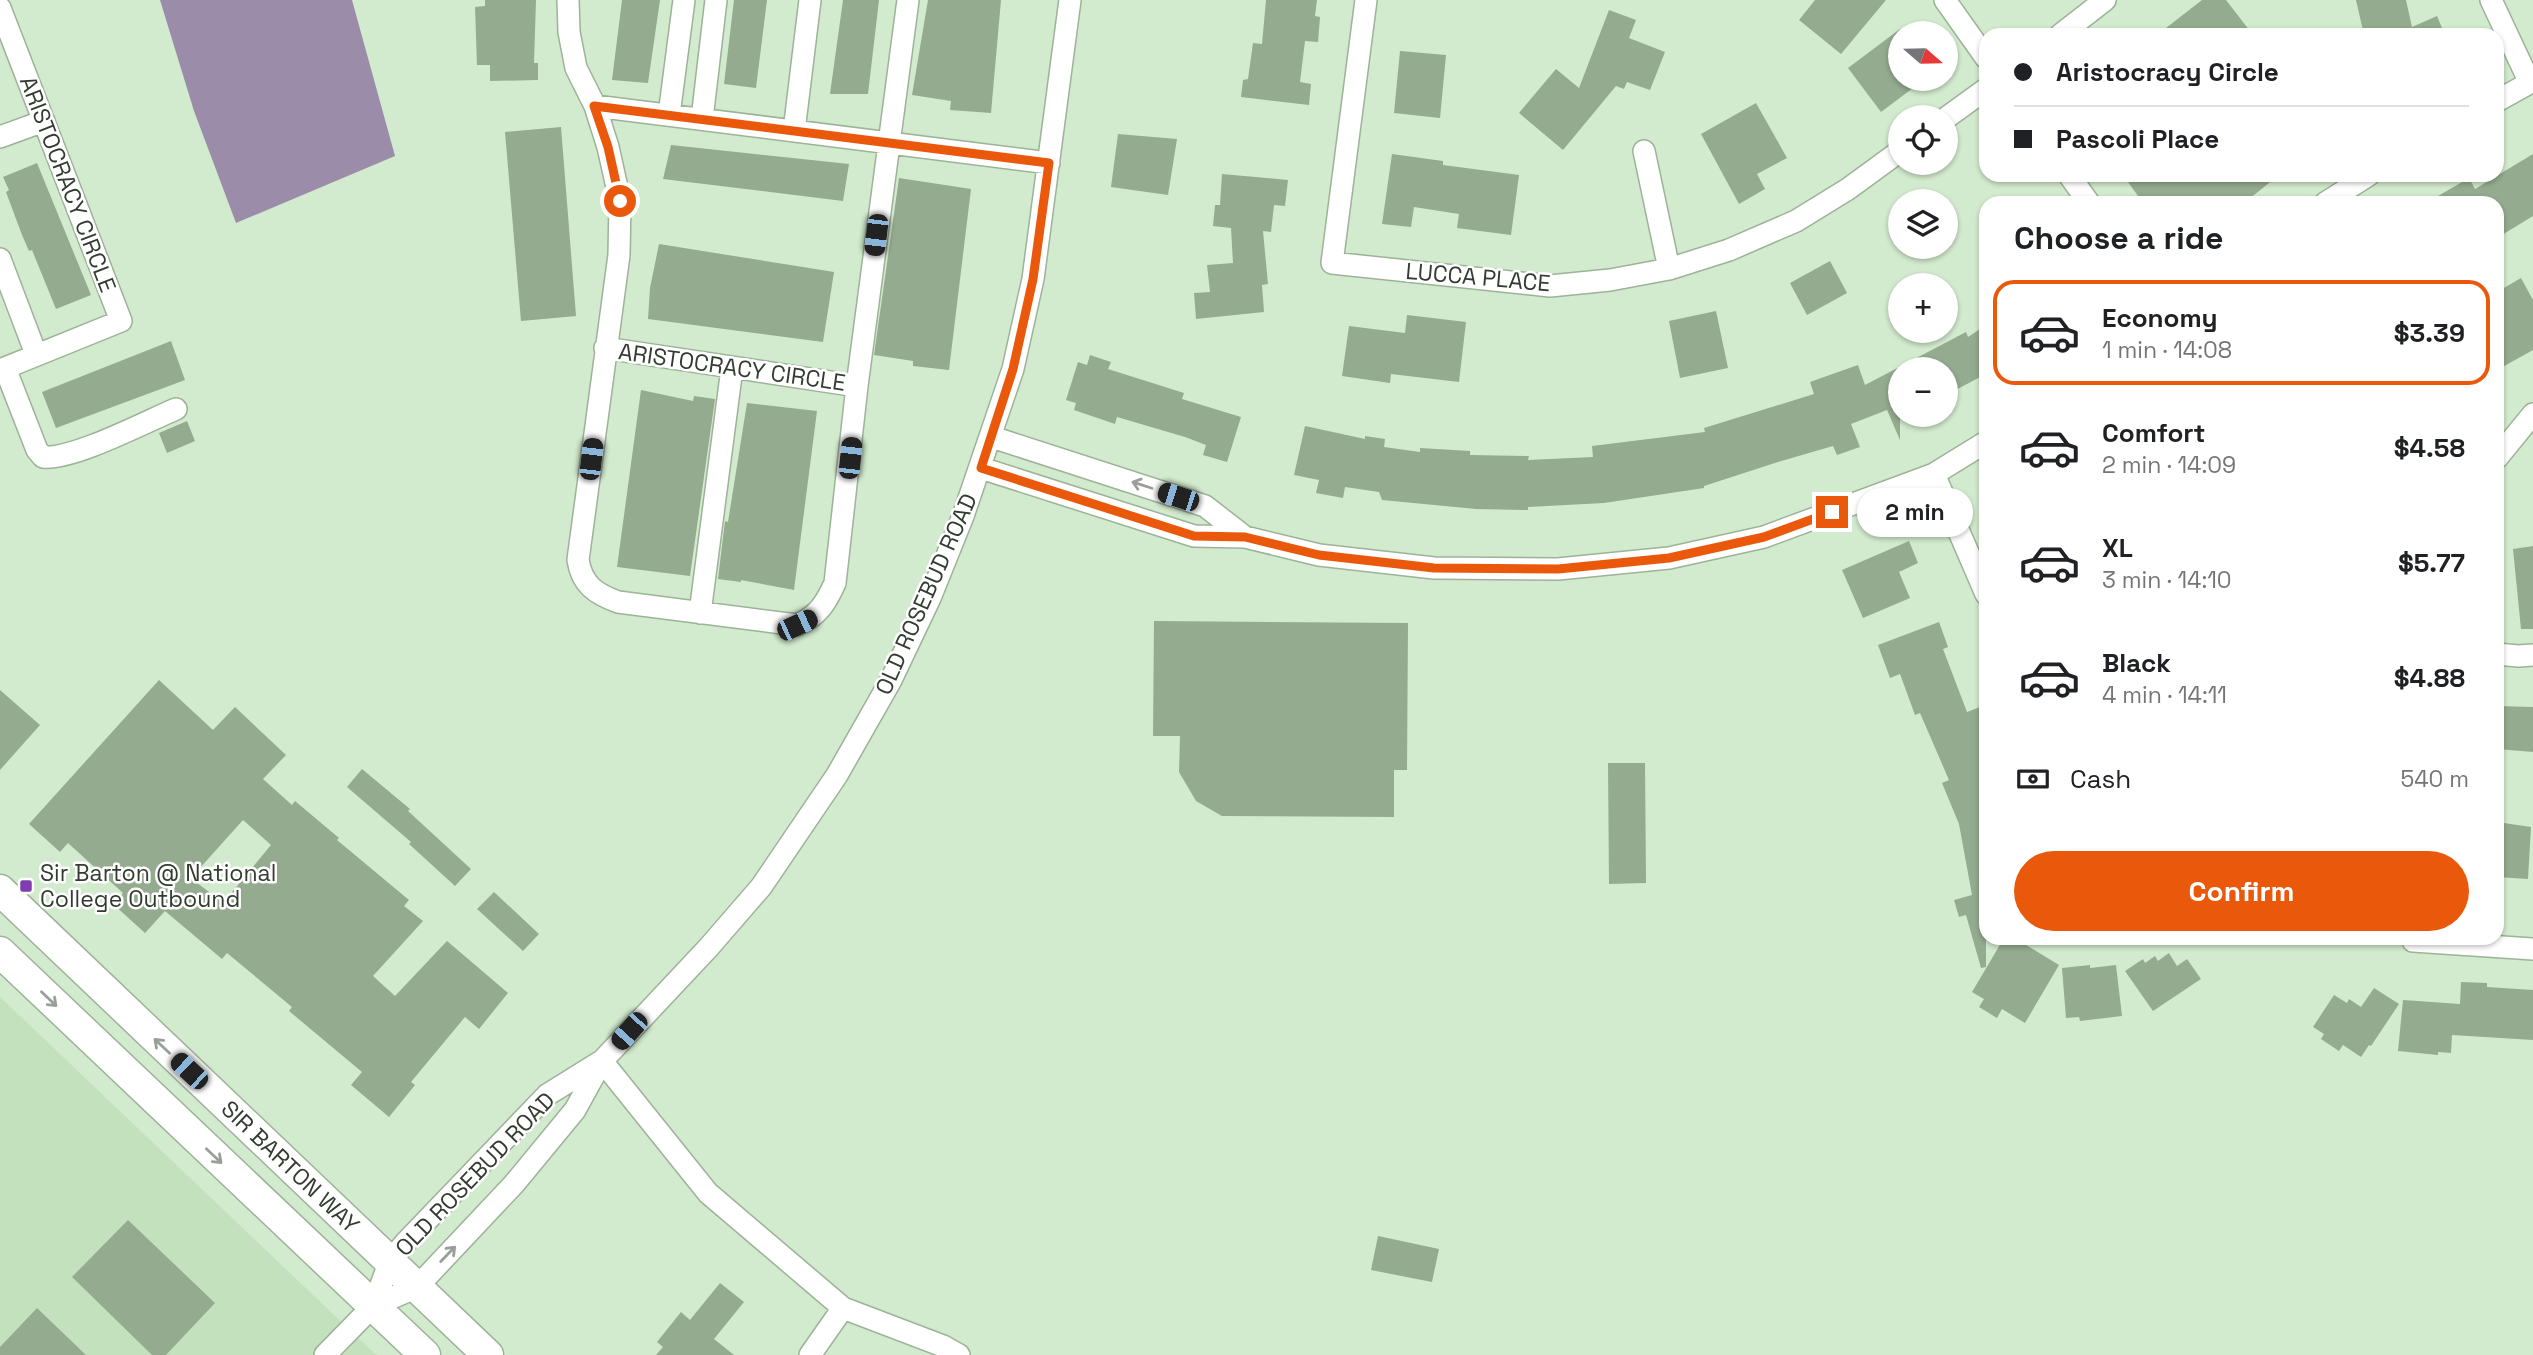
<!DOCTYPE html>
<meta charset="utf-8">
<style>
body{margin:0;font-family:"Space Grotesk",sans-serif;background:#f6f6f6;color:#202124;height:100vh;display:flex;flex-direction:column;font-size:26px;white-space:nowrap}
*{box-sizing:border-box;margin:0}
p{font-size:23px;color:#757577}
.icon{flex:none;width:38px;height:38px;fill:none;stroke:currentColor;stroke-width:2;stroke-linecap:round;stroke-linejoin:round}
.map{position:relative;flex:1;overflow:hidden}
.panel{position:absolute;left:1979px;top:196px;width:525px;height:749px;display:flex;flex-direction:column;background:#fff;border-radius:21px;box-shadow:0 2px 5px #0004}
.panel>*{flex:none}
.hud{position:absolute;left:1979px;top:28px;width:525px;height:154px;border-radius:21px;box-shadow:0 2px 5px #0004;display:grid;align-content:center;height:154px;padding:0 35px;background:#fff}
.needle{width:46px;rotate:110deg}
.fabs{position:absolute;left:1888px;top:21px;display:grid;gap:14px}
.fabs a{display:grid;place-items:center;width:70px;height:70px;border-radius:50%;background:#fff;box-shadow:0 2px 5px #0004;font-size:35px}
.end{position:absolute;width:32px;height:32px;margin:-16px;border:9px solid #ea580c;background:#fff;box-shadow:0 0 0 4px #fff}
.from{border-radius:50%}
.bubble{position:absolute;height:49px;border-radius:24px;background:#fff;box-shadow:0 2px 5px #0004;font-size:23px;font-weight:700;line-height:49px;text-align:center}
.car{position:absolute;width:21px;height:42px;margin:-21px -10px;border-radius:9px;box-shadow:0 0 5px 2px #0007;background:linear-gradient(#222 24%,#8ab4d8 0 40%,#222 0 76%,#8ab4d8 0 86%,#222 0)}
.hud b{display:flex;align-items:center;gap:24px;height:66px;font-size:26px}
.hud b+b{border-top:2px solid #e0e0e0}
.hud i{width:18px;height:18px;background:#202124}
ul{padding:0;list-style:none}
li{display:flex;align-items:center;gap:21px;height:105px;margin:0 14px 10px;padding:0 21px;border:4px solid transparent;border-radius:21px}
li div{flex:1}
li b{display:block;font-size:26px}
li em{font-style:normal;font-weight:700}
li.active{border-color:#ea580c}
li>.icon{width:63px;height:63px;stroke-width:1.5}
h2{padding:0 35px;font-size:32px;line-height:84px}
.pay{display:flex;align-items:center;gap:18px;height:77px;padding:0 35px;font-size:26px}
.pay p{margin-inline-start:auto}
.cta{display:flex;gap:14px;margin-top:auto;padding:14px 35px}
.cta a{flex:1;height:80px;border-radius:42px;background:#ea580c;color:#fff;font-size:28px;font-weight:700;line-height:80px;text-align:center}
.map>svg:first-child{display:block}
.built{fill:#c4e1be}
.water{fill:#9b8daa}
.building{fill:#94ab8f;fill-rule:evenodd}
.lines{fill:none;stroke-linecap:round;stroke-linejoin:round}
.minor-casing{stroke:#9cb397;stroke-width:24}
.secondary-casing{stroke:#9cb397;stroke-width:33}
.minor{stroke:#fff;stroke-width:21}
.secondary{stroke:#fff;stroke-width:30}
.oneway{stroke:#989e98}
.route{stroke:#ea580c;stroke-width:9}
.poi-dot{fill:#7f3db1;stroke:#fff;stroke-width:2.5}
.labels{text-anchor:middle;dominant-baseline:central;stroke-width:5;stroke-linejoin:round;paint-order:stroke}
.street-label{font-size:23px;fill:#323c30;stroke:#fff}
.poi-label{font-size:23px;fill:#323c30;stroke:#fff;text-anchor:start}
</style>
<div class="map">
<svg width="2533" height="1355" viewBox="0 0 2533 1355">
<rect width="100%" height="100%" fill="#d2eacd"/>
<path class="built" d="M0,997L373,1352L377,1355H0Z"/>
<path class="water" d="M160,0H352L395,156L236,223L194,111Z"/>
<path class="building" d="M485,0H536L534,63H538V80L490,81V65H477L475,7L485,6Z
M622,0H660L648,83L612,80Z
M734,0H767L756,88L724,84Z
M843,0H879L868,94H830Z
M928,0H1001L991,113L950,110L951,101L912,95Z
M1266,0H1317L1315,16L1320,17L1318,42L1305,41L1300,82L1311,84L1309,105L1241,97L1243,80L1248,79L1253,43L1262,44Z
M1815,0H1886L1841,54L1799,20Z
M2202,0H2226L2253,35H2157Z
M2356,0H2406L2412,27L2437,16L2445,35H2364Z
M1609,10L1636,20L1629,38L1665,52L1650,90L1627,82L1624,89L1616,86L1563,150L1519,113L1556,69L1579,88Z
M1900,29V79H1925L1881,112L1848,68Z
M1400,51L1446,55L1440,118L1394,113Z
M1756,103L1787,158L1757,174L1765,189L1739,204L1701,134Z
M561,127L576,316L521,321L505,132Z
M1118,134L1177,139L1168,195L1111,187Z
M671,145L849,164L843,201L663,179Z
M1392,154L1443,161V165L1519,175L1511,235L1457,228L1459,214L1414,207L1411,227L1382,224Z
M2533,154V216L2497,238V203H2426L2469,178L2475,189Z
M37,163L91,295L56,309L32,250L29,251L22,235L6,192L9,190L3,177Z
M1222,174L1288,180L1285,206L1274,205L1271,232L1263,231L1268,284L1262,285L1264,312L1196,319L1194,293L1210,292L1207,265L1233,263L1231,228L1213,226L1215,205H1220Z
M2138,175H2279L2244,203H2143L2128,182Z
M899,178L971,189L949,370L913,366V361L874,355Z
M659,244L834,272L823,342L648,319L650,288Z
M1830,261L1847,293L1807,315L1790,283Z
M2521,278L2533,300V350L2497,370V292Z
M1716,311L1728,368L1680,378L1669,321Z
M1407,315L1466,322L1459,382L1391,374L1390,383L1342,376L1349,326L1405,333Z
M1986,325V374L1946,395V369H1900V440L1887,410L1851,424L1860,447L1837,455L1833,446L1778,462L1704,486V488L1604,503L1528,507V510L1476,509L1382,500L1379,492L1345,487L1343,498L1316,493L1319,480L1294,475L1305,426L1365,439V436L1385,439L1384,447L1420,452V448L1470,451V455L1529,456L1528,460L1593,457L1592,446L1705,432L1704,428L1814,394L1810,382L1858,365L1865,385L1966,332L1968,337Z
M171,341L185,380L56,428L42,392Z
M1090,355L1111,362L1108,369L1184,393L1182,399L1241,417L1227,462L1203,455L1206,445L1185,437L1117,417L1115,424L1074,410L1076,403L1066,400L1078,362L1087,365Z
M641,390L693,401L694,396L715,399L690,576L617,567Z
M747,403L817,411L794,590L741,580V582L718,579L725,521L728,522Z
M187,421L195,441L167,453L159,433Z
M1909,541L1918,563L1899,572L1910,598L1863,618L1842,570Z
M2533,546V629H2521L2513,549Z
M1154,621L1408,623L1407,770H1394V817L1222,816L1196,801L1179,772L1180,736H1153Z
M1939,622L1948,647L1943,649L1967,712L1980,707L1986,722V967L1981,968L1966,915L1959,917L1954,900L1972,895L1959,824L1942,783L1949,780L1920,713L1915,715L1900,674L1890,678L1878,645Z
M159,680L213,730L235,707L286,755L263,779L292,805L295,801L339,838L337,840L409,900L404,906L423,921L373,976L395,996L447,941L508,993L479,1029L465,1017L411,1082L415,1085L389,1117L351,1085L362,1072L289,1011L292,1007L227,953L222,959L165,911L145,933L113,904L123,893L68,843L60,852L29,824ZM243,820L271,845L223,903L191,878Z
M0,690L40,725L0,770Z
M2497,706L2533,707V752L2497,749Z
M1608,763H1645L1646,883L1609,884Z
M362,769L410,809L408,811L471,869L455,886L409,844L411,842L347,787Z
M2497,822L2531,827L2528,879L2497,877Z
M494,892L539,934L523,951L477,909Z
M2004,938H2015L2059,965L2025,1023L2002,1009L1997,1018L1979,1007L1984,999L1972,992Z
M2169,953L2177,966L2187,959L2201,979L2153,1011L2125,971L2143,959L2145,963L2155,956L2158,961Z
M2090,965V968L2116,965L2122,1016L2080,1021L2079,1017L2066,1018L2062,968Z
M2461,982L2487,983V987L2533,990V1040L2452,1035L2451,1053L2438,1052V1055L2398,1051L2403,1000L2460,1004Z
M2374,988L2399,1004L2371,1046L2369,1045L2361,1057L2343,1045L2339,1051L2321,1039L2324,1034L2313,1027L2334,995L2347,1003L2349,999L2361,1007Z
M128,1220L215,1303L166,1355H152L72,1277Z
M1378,1236L1439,1249L1432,1282L1371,1270Z
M720,1283L744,1302L714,1339L734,1355H656L663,1347L657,1342L681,1312L690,1320Z
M37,1308L86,1355H0V1347Z"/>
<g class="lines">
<defs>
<path id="minor" d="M568,0L569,32L576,68L595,106L608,147L620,201L619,255L578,560C582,585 596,594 618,602L797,625C818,616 826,603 835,583L857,386L605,348
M1366,0L1332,263L1550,286L1610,280L1669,269L1729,250L1796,221L1848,189L1900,151
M1945,0L1986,58
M2491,0L2530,83
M0,8L121,321L0,370
M2060,35L2105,0
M2497,101L2533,81
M595,106L1049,163
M669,115L684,0
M1946,118L1986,89
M702,119L716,0
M794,131L810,0
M0,137L44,121
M1644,151L1669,269
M2069,175L2089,203
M2325,203L2369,175
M0,259L36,354
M5,368L37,450L43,457C73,460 145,422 176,409
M857,386L908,0
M992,437L1205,506L1245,537
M2497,458L2533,414
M981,468L1194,536L1245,537L1319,555L1434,568L1558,569L1669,558L1764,537L1934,474L1986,442
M1934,474L1986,594
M700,613L732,368
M2497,654L2518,656L2533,655
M2413,941L2533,949
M602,1061L708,1193L843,1308L943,1346L959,1355
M373,1306L390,1261L406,1242L547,1095L600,1062
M325,1355L373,1306L417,1287L514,1184L575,1110L602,1061L709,947L761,887L837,775L891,680L930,598L963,516L1013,369L1033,279L1070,0
M810,1355L843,1308"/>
<g id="secondary">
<path id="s1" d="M0,890L488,1355"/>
<path d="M0,952L425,1355"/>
</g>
</defs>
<use href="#minor" class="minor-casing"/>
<use href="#secondary" class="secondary-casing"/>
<use href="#minor" class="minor"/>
<use href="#secondary" class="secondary"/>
</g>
<defs><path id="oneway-shaft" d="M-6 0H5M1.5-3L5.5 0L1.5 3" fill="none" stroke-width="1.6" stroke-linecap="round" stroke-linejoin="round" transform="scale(1.75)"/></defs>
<g class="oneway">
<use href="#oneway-shaft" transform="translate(1142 485) rotate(-162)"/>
<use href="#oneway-shaft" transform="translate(49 999) rotate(44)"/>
<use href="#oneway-shaft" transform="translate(162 1046) rotate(-137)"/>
<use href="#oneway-shaft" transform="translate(214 1156) rotate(43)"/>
<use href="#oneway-shaft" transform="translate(448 1254) rotate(-46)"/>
</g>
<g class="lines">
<path class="route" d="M620,201L608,147L594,106L1049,163L1033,279L1013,369L981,468L1194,536L1245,537L1319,555L1434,568L1558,569L1669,558L1764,537L1832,512"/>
</g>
<rect class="poi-dot" x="19" y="879" width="14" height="14" rx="3.5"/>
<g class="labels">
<g class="street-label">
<text transform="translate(68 184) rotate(69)">ARISTOCRACY CIRCLE</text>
<text transform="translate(1478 277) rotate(5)">LUCCA PLACE</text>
<text transform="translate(732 367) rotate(8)">ARISTOCRACY CIRCLE</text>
<text transform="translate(926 594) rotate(-66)">OLD ROSEBUD ROAD</text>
<text stroke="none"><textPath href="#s1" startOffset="401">SIR BARTON WAY</textPath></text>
<text transform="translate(475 1174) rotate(-46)">OLD ROSEBUD ROAD</text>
</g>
<g class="poi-label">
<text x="40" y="873">Sir Barton @ National<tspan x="40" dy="26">College Outbound</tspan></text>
</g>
</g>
</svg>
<div class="fabs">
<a><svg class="needle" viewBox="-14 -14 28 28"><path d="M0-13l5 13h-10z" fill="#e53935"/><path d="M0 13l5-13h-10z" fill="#757577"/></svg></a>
<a><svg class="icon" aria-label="locate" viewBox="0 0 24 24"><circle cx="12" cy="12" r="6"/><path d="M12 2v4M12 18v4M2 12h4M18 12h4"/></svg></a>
<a><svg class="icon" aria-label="layers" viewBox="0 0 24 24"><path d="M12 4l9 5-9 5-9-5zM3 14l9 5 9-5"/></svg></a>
<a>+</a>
<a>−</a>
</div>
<i class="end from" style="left:620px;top:201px"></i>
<i class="end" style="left:1832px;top:512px"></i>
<div class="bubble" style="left:1857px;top:488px;width:116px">2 min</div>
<i class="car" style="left:876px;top:235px;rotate:187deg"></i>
<i class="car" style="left:850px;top:458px;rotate:6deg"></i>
<i class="car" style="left:591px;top:459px;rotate:7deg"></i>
<i class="car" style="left:1178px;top:497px;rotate:288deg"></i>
<i class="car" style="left:797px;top:625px;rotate:65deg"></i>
<i class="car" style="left:629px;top:1031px;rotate:222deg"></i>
<i class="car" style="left:189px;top:1071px;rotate:313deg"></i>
<div class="hud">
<b><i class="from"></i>Aristocracy Circle</b>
<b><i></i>Pascoli Place</b>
</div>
<section class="panel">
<h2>Choose a ride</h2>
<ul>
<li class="active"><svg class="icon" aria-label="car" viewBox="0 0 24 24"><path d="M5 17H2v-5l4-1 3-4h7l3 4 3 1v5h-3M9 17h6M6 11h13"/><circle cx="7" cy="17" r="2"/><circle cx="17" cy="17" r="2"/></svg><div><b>Economy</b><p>1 min · 14:08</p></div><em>$3.39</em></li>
<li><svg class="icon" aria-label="car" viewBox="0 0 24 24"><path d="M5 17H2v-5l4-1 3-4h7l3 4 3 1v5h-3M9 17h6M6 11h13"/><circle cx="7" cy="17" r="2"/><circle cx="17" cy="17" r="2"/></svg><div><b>Comfort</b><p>2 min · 14:09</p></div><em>$4.58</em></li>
<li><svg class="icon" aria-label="car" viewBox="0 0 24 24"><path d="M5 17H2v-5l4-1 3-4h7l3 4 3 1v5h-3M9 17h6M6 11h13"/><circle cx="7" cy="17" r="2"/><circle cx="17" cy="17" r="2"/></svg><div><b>XL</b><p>3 min · 14:10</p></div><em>$5.77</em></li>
<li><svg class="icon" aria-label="car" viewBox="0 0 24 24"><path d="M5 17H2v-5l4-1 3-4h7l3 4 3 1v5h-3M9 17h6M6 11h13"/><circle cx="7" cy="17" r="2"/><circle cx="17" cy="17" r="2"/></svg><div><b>Black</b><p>4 min · 14:11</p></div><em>$4.88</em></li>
</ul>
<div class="pay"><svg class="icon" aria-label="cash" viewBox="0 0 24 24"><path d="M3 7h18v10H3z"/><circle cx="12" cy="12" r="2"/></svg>Cash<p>540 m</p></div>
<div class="cta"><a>Confirm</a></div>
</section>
</div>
